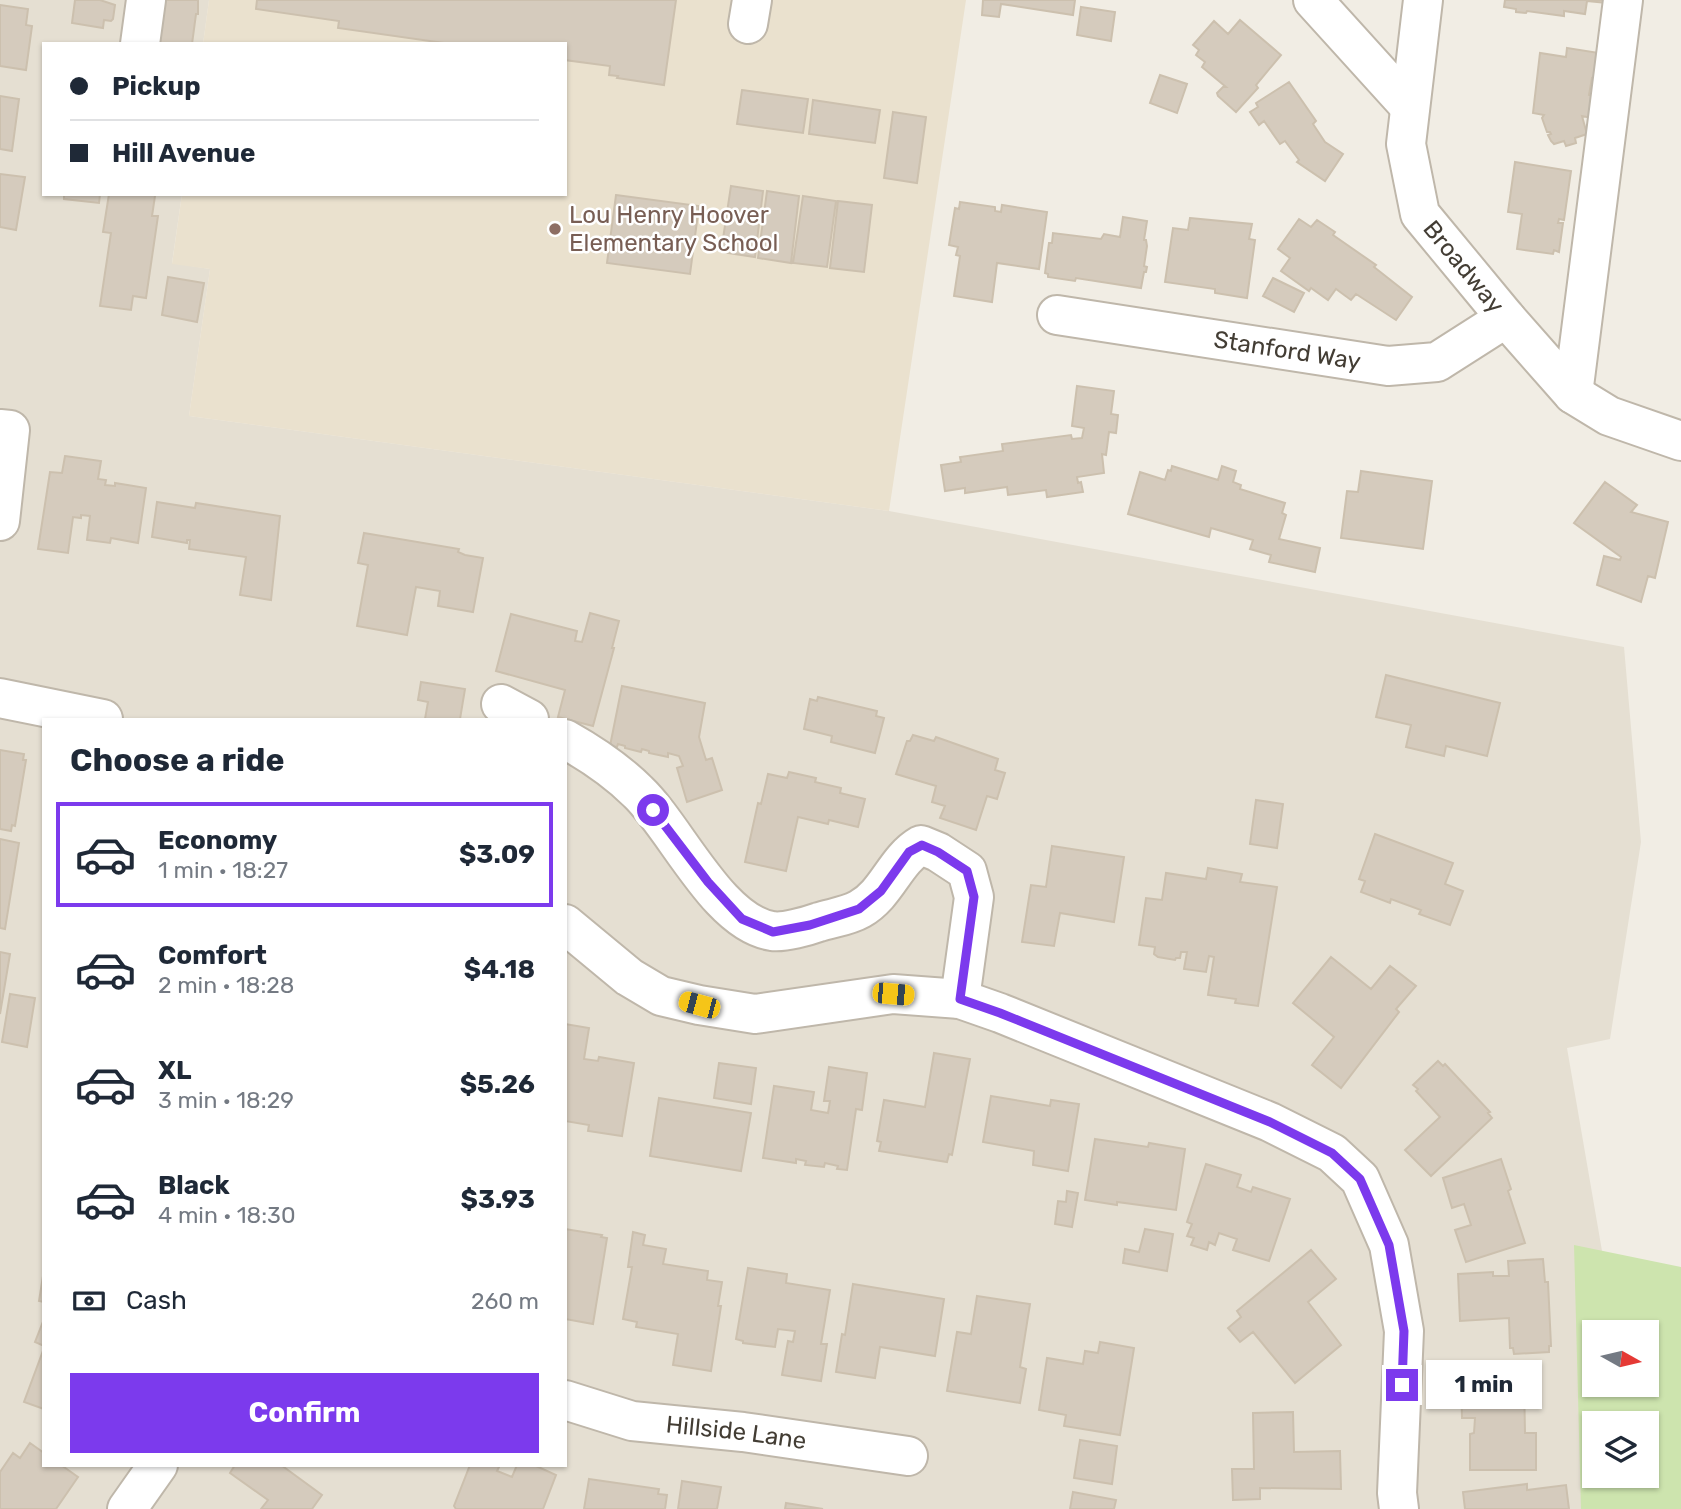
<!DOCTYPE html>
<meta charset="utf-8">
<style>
body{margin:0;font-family:Rubik,sans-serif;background:#f2f2f3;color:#1f2937;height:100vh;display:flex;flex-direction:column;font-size:26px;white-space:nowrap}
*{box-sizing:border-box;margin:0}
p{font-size:23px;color:#747a83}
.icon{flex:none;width:38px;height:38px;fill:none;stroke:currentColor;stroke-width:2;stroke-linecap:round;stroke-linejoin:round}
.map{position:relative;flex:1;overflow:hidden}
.details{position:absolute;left:42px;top:718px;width:525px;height:749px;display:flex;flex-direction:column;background:#fff;border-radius:0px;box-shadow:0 2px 5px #0004}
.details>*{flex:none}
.guide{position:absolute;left:42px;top:42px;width:525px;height:154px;border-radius:0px;box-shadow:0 2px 5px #0004;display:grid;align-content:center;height:154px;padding:0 28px;background:#fff}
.needle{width:46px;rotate:98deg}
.buttons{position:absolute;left:1582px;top:1320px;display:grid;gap:14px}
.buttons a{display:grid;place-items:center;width:77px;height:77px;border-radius:0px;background:#fff;box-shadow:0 2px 5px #0004;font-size:35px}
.end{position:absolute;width:32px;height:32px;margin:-16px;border:9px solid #7c3aed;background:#fff;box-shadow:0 0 0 4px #fff}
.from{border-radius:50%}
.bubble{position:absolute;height:49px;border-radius:0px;background:#fff;box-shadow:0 2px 5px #0004;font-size:23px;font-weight:700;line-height:49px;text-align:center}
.car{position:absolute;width:21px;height:42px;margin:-21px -10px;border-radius:9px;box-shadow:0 0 5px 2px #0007;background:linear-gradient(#f5c518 24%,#345 0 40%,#f5c518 0 76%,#345 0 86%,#f5c518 0)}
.guide b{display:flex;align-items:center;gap:24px;height:66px;font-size:26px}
.guide b+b{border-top:2px solid #e0e1e3}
.guide i{width:18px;height:18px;background:#1f2937}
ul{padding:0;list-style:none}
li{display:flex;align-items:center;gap:21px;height:105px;margin:0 14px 10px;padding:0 14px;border:4px solid transparent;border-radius:0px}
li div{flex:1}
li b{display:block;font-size:26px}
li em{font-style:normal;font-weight:700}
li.on{border-color:#7c3aed}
li>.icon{width:63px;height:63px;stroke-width:1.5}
h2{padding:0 28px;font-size:32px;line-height:84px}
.pay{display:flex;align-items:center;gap:18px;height:77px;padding:0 28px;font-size:26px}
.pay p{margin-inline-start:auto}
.button{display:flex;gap:14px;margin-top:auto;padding:14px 28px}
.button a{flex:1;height:80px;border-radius:0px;background:#7c3aed;color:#fff;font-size:28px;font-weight:700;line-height:80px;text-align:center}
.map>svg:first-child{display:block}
.residential{fill:#e5dfd2;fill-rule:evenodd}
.education{fill:#eae1ce}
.green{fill:#cde4ae;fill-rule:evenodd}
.building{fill:#d5cbbd;stroke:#ccc0ae;stroke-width:2}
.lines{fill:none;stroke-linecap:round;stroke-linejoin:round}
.minor-casing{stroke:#bfb7aa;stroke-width:42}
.minor{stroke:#fff;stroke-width:38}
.route{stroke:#7c3aed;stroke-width:9}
.education-dot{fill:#8d6e63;stroke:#fff;stroke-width:2.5}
.labels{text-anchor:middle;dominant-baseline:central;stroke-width:5;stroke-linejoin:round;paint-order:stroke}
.education-label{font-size:24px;fill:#785e54;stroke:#fff;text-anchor:start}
.street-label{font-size:24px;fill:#433d34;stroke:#fff}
</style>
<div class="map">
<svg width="1681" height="1509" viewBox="0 0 1681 1509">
<rect width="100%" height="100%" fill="#f1ede4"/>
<path class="residential" d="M0,0H209L203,44H44V194H182L172,263L210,269L189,416L889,511L1624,647L1641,842L1610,1039L1567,1048L1616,1332H1594V1475L1640,1509H0ZM44,719H565V1465H44Z"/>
<path class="education" d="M209,0H966L889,511L189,416L210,269L172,264L182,194H565V44H203Z"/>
<path class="green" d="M1574,1245L1681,1267V1509H1581ZM1594,1332H1647V1384H1594ZM1594,1423H1647V1475H1594Z"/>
<path class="building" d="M75,0H100L115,5L113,19L111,21L104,20L103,28L72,23Z
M160,0H198V14H196L192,44H158Z
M257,0H676L664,85L617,78L618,76L609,75L610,66L565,60V44H451L338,28L339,21L256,9Z
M983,0H1075L1073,15L1001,4L999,17L982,15Z
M1505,0H1606V3L1587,1L1585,14L1564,11V16L1527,11L1526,13L1516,12V9L1504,7Z
M0,5L28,9L26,25L32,26L26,70L0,66Z
M1081,7L1115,12L1111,41L1077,35Z
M1240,20L1281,55L1256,85L1258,88L1236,112L1218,96L1217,93L1223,87H1226L1202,67L1205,62L1196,55L1199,50L1193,45L1214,21L1228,34Z
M1567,48L1599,53L1596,79L1592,78L1589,95L1595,96L1592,118L1582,116L1587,134L1575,138L1576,143L1566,146L1564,141L1554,144L1551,141L1548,135L1551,134L1550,132H1547L1542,118L1544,115L1533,113L1540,53L1566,57Z
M1160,75L1187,84L1177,113L1150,103Z
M1289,82L1316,121L1313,124L1325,142L1343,154L1325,181L1297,162L1299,160L1285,141L1280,144L1264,121L1259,125L1250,112L1258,107L1256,103Z
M742,90L808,99L803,133L737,124Z
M0,96L19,99L12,151L0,149Z
M813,100L880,110L875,143L809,134Z
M893,112L926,117L917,183L884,178Z
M1515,162L1571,171L1564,220L1559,219L1558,223H1563L1559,252L1554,250L1553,254L1517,249L1522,214L1508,212Z
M0,174L25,177L16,230L0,227Z
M731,186L763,191L755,257L721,252Z
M767,191L799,196L791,263L758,258Z
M64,194H100L99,203L64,199Z
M109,194H154L155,196L152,216H158L146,298L133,296L131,310L100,306L111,233L103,232Z
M616,195L699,206L690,274L607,263Z
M803,196L836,201L827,267L793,263Z
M838,201L872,205L864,272L830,268Z
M960,202L995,207V211L1001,212L1002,205L1047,212L1039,269L997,263L992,302L954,296L960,256L956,255L958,247L949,245L955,208L959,209Z
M1123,217L1147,221L1144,240H1146L1147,246L1144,266L1147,267L1146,272H1144L1141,288L1076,278L1075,281L1048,277V274L1045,273L1049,243H1052L1053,233L1101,239L1104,234L1120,237Z
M1190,218L1252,224L1249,239L1255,240L1247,298L1215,293V289L1165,282L1173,228L1188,230Z
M1299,219L1311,227L1317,220L1335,232L1333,235L1376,265L1374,267L1412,297L1396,320L1356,294L1351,300L1336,289L1328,300L1311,288L1309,291L1281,271L1290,258L1278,249Z
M168,277L204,283L197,322L162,315Z
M1273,278L1304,293L1294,312L1263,296Z
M1077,386L1114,391L1111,414L1118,415L1116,433L1109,432L1106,455L1102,454L1104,473L1077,477L1078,483L1081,482L1083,492L1047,497L1046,490L1008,495L1007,487L965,493V488L945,491L941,465L961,462L960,457L1003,451L1002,444L1071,435L1072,439L1082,438L1084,428L1072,426Z
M65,456L101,461L98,479L106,480L105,485L115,486V483L146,488L138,543L111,538L110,543L87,540L90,516L81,515V518L73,517L68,553L38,549L50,472L62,473Z
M1172,466L1218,480L1222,466L1236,471L1233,482L1241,485L1240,489L1285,503L1282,513L1286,515L1279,539L1320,548L1315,572L1269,562L1271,555L1250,549L1253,540L1211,528L1209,537L1128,514L1140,472L1165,480L1168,470L1171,471Z
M1361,471L1432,481L1423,549L1341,538L1347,491L1358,492Z
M1605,482L1637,505L1631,512L1668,522L1655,578L1648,576L1641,602L1597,585L1604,556L1620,560L1621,557L1574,523Z
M157,502L195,508L196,503L280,516L271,600L240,595L246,557L189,549L190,540H187V543L152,537Z
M364,533L459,549L458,552L465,555L483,558L473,612L438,606L440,591L416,587L407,635L357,626L368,565L358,563Z
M590,613L619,621L612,648H614L593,726L558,717L565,690L496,671L511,614L577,631L575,641L582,642Z
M1386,675L1500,703L1487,756L1446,746L1444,756L1406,747L1411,725L1376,717Z
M421,682L465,689L460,719H425L428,702L418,700Z
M622,686L705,703L699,737L706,760L712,758L722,790L687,802L677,768L683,766L679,756L668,753V757L649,753V751L642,749L641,752L625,748V746L618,744L617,747L610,746Z
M818,697L877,711L876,716L884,718L875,753L831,742L832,736L804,729L810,699L817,701Z
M913,735L934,741L936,737L998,759L995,770L1005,773L997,799L987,796L976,830L940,818L945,806L932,802L936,786L896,774L907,741H910Z
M0,750L24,754L23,760H26L15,826L12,825L11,831L0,829Z
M789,772L816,778L815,782L841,788L840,793L865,799L858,827L829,820L828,824L798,817L786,871L745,862L758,803L761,804L768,774L787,778Z
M1256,800L1283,804L1277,848L1250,844Z
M1375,834L1453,863L1445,884L1463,891L1450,925L1419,914L1421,910L1391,899L1390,903L1361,892L1365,881L1359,879Z
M0,839L19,843L5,929L0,928Z
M1052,846L1124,857L1114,922L1060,913L1054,946L1022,942L1031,885L1046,887Z
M1208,868L1242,874L1240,882L1277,887L1258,1006L1235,1003L1236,999L1208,995L1214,957L1209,956L1206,972L1184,969L1187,952H1181L1180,958H1176L1175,960L1158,957L1154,954L1155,947L1139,945L1146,898L1162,900L1166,873L1206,879Z
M0,952L10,954L0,1014Z
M1331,957L1371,989L1390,966L1416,986L1396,1009L1399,1012L1341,1088L1312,1065L1334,1037L1293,1003Z
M10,994L35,998L27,1047L2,1042Z
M565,1024L589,1028L584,1059L598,1061L599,1057L634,1063L622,1136L588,1131L589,1125L565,1121Z
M934,1053L970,1059L952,1155L949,1154L947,1162L879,1151L881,1142L877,1141L884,1100L925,1107Z
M1438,1061L1443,1066L1445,1064L1490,1112L1488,1113L1492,1118L1431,1176L1405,1150L1440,1117L1416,1091L1418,1089L1413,1085Z
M719,1063L756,1068L751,1104L714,1098Z
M829,1067L867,1073L862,1110L856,1109L847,1170L837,1169L838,1166L825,1163L824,1167L805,1165L806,1161L796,1159V1163L763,1158L774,1086L814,1092L811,1110L828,1113L830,1101H824Z
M991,1096L1050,1106L1051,1100L1079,1104L1068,1171L1033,1165L1034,1151L983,1142Z
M659,1098L751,1113L741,1171L650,1156Z
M1095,1139L1148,1147L1149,1143L1185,1149L1176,1210L1117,1202V1205L1085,1200Z
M1501,1159L1511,1189L1508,1191L1525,1243L1466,1262L1455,1230L1471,1225L1464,1204L1452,1208L1443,1178Z
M1206,1164L1241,1175L1237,1187L1251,1192L1253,1187L1290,1199L1269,1261L1233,1250L1237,1239L1219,1233L1215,1245L1209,1242L1207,1250L1191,1245L1194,1238L1187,1236L1192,1224L1187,1222Z
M1067,1191L1078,1193L1072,1227L1055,1224L1058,1201L1066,1202Z
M565,1229L602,1235L601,1237L607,1238L593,1324L565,1319Z
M1145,1229L1173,1234L1167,1271L1123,1263L1125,1249L1139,1252Z
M633,1232L645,1235L643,1245L666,1249L663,1264L708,1271L707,1280L722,1282L718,1306H721L711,1371L673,1365L678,1334L636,1327L637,1322L623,1319L632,1267H628Z
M1311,1250L1336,1279L1308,1302L1341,1345L1295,1383L1253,1332L1240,1342L1228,1328L1241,1317L1237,1311Z
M1543,1259L1545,1282H1548L1551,1346H1549V1352L1514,1354L1513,1348H1510L1509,1318L1460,1321L1458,1274L1493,1272V1276H1509L1508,1261Z
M748,1268L787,1274L786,1283L830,1290L821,1344H827L821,1381L782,1375L788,1341L793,1342L795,1331L778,1329L775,1347L743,1343V1341L736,1339Z
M43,1276H44V1302L39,1301Z
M853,1284L944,1299L935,1356L880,1347L875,1378L836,1372L842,1334L845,1335Z
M977,1296L1030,1304L1020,1367L1026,1369L1020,1403L947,1391L957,1332L971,1334Z
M44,1319V1346L35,1342Z
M1100,1342L1134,1348L1120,1435L1064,1426L1066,1415L1039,1410L1047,1358L1083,1364L1085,1351L1098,1353Z
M44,1348V1409L24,1402Z
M1461,1382H1524L1525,1433H1536V1470H1470V1434L1474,1433L1475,1418H1462Z
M1293,1412L1294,1452L1340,1451L1341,1489L1260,1488V1499L1233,1500L1232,1469H1254L1253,1413Z
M1080,1440L1117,1446L1112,1484L1074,1478Z
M30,1443L44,1453V1465H61L78,1477L56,1509H0V1472L13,1453L20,1458Z
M235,1465H281L322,1495L312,1509H261L268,1500L230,1473Z
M470,1465H500L497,1471L512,1477L517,1465H534L556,1475L543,1509H456L454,1506Z
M589,1479L659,1489L658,1494L667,1495L665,1509H584Z
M682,1481L721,1487L717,1509H678Z
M1527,1484V1490L1566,1485L1569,1509H1465L1463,1492Z
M1073,1492L1116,1500L1114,1509H1070Z
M786,1503L823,1509H785Z"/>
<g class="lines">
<defs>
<g id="minor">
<path d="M1313,0L1410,107"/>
<path id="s1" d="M1423,0L1406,144L1420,214L1506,318L1573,394L1609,416L1681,441"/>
<path d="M748,24L752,0"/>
<path d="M140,44L146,0"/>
<path id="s2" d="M1057,315L1388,366L1437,362L1506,318"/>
<path d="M1573,394L1623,0"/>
<path d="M0,429L10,430L0,521"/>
<path d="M0,698L103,719"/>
<path d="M501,704L529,719"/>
<path d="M565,739C590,753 618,772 638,792C676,828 718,923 772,931C783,933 808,926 819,922C832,918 848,916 860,909C887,894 895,860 921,845L938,852L967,871L974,897L960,999"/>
<path d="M565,924L629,977L661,996L699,1005L755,1014L893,994L960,999L1000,1013L1270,1122L1332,1153L1360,1179L1389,1245L1404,1331L1397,1493L1399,1509"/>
<path id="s3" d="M565,1400L632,1421L743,1432L908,1456"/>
<path d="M127,1509L158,1465"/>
</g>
</defs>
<use href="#minor" class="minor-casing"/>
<use href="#minor" class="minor"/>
</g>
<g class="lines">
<path class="route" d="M653,810L708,882L742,919L773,932L810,925L859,909L881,891L909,852L922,845L938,852L967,871L974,897L960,999L1000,1013L1270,1122L1332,1153L1360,1179L1389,1245L1404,1331L1402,1385"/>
</g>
<circle class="education-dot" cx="555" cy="229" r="7"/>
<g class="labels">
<g class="education-label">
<text x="569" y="215">Lou Henry Hoover<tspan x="569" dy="28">Elementary School</tspan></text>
</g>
<g class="street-label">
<text stroke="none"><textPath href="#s1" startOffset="285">Broadway</textPath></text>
<text stroke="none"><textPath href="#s2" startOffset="233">Stanford Way</textPath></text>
<text stroke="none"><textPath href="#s3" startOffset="175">Hillside Lane</textPath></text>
</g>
</g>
</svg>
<div class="buttons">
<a><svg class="needle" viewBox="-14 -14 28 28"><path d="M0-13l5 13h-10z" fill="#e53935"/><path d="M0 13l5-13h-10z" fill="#747a83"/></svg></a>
<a><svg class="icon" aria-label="layers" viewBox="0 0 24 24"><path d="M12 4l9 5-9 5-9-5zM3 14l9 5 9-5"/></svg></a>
</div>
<i class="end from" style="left:653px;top:810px"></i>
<i class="end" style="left:1402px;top:1385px"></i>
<div class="bubble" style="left:1426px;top:1360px;width:116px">1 min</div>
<i class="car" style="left:893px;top:994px;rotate:95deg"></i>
<i class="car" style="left:699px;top:1005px;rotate:285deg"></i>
<div class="guide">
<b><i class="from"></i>Pickup</b>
<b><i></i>Hill Avenue</b>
</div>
<section class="details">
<h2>Choose a ride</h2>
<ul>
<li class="on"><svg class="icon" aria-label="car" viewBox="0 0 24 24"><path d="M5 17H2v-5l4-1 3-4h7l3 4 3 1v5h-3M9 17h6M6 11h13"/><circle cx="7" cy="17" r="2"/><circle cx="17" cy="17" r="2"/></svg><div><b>Economy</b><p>1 min · 18:27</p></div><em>$3.09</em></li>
<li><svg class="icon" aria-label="car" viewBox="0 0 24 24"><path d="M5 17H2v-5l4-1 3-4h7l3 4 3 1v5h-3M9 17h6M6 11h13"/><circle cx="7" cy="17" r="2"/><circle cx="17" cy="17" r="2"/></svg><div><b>Comfort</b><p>2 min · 18:28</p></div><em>$4.18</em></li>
<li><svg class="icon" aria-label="car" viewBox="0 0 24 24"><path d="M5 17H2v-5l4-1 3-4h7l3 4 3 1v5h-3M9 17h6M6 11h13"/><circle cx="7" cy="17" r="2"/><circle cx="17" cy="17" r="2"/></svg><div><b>XL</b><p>3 min · 18:29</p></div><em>$5.26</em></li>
<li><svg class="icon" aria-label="car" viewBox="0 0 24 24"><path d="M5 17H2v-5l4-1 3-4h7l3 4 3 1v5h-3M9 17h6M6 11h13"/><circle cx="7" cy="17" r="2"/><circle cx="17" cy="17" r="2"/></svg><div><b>Black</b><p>4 min · 18:30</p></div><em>$3.93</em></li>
</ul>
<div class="pay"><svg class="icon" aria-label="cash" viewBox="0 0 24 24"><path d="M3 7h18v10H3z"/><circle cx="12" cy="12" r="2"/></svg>Cash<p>260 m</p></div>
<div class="button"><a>Confirm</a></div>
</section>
</div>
